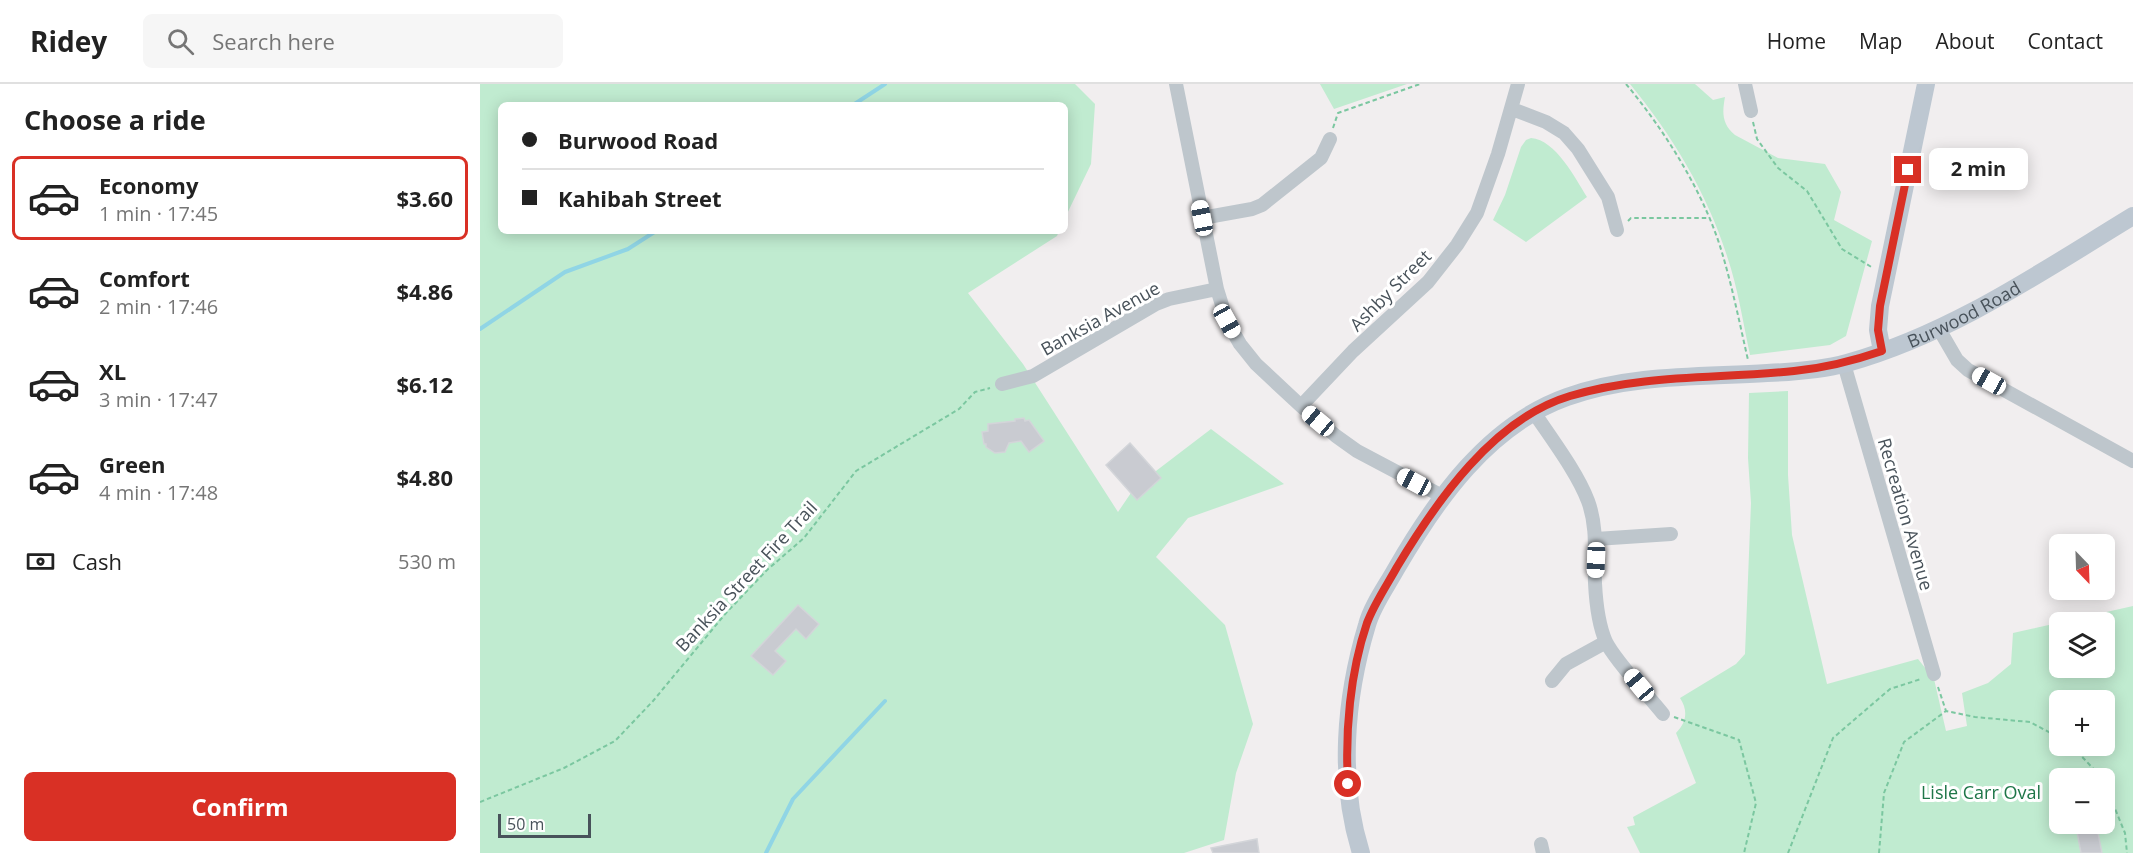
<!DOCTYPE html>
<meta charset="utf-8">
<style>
body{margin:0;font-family:"Open Sans",sans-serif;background:#f6f6f6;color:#222;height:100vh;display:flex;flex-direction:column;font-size:22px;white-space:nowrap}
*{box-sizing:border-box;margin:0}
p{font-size:20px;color:#767676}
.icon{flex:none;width:33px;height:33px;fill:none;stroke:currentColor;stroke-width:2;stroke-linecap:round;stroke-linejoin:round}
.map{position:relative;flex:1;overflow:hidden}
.side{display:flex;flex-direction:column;background:#fff;width:480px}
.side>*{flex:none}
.banner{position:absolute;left:18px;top:18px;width:570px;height:132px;border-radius:9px;box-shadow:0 3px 15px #0003;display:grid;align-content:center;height:132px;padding:0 24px;background:#fff}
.needle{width:39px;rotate:157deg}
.tools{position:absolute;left:1569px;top:450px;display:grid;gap:12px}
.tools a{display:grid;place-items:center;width:66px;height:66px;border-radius:9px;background:#fff;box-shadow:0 3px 15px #0003;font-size:30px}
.scale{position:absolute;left:18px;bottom:15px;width:93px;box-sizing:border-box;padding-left:6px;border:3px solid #48525a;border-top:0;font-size:16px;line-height:21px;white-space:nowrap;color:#48525a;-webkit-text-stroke:4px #fff;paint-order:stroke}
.end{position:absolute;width:27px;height:27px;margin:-14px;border:8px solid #d93025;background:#fff;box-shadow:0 0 0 3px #fff}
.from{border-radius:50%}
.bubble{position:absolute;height:42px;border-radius:9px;background:#fff;box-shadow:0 3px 15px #0003;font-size:20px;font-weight:700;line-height:42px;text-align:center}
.car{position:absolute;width:18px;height:36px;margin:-18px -9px;border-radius:8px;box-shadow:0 0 4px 2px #0007;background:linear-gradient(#fff 24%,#345 0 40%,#fff 0 76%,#345 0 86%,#fff 0)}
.banner b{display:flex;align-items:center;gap:21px;height:57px;font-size:22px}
.banner b+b{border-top:2px solid #e0e0e0}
.banner i{width:15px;height:15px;background:#222}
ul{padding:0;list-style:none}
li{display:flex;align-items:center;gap:18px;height:84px;margin:0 12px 9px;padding:0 12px;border:3px solid transparent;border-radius:9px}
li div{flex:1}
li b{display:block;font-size:22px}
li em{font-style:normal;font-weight:700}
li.active{border-color:#d93025}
li>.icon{width:54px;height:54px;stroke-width:1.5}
h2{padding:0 24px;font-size:27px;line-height:72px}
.pay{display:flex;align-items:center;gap:15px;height:66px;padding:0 24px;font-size:22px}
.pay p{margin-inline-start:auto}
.button{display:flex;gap:12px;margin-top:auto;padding:12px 24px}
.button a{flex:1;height:69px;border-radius:9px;background:#d93025;color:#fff;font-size:24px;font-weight:700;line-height:69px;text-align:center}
header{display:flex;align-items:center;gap:36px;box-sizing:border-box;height:84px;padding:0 30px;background:#fff;border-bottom:2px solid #e0e0e0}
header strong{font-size:28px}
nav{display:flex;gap:33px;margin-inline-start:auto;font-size:21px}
.search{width:420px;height:54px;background:#f6f6f6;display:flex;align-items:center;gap:15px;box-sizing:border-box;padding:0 21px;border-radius:9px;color:#767676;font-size:22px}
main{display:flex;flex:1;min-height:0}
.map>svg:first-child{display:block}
.green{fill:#c0ebd0;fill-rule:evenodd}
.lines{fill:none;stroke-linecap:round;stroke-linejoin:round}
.stream{stroke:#90d5e5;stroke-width:4}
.building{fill:#c9cbd1;stroke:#d3d5d9;stroke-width:1.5}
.path{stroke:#7bc7a0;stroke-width:2;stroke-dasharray:4.5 3;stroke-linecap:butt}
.street{stroke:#bec6cc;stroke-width:14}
.secondary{stroke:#bdc7d1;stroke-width:18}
.route{stroke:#d93025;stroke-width:8}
.labels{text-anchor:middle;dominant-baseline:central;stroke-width:6;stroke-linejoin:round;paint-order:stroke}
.street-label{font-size:18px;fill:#48525a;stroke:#fff}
.park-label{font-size:18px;fill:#1e7648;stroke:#fff}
</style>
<header>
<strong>Ridey</strong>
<div class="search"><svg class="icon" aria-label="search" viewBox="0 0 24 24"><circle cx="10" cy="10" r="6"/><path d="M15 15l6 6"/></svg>Search here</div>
<nav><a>Home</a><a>Map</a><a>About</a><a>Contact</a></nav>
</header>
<main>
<section class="side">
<h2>Choose a ride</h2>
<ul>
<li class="active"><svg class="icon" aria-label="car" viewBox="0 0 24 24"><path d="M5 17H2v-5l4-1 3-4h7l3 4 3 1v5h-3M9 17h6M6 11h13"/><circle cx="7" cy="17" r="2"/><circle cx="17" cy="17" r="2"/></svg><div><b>Economy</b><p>1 min · 17:45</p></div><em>$3.60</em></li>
<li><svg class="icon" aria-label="car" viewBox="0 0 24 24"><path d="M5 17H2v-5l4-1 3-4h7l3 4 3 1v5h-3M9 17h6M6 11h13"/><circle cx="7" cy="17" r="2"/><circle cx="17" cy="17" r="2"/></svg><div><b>Comfort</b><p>2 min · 17:46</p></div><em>$4.86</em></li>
<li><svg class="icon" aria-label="car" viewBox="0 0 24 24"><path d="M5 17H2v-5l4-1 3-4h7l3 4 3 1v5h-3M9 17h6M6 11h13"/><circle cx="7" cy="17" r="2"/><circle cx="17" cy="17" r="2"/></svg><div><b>XL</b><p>3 min · 17:47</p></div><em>$6.12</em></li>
<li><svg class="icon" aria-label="car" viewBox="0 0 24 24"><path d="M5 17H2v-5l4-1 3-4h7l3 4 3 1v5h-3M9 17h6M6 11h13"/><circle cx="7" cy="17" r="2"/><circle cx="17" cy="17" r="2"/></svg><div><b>Green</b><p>4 min · 17:48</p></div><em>$4.80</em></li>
</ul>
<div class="pay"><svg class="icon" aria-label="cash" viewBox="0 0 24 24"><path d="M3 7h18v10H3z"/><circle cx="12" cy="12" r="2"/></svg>Cash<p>530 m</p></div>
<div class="button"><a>Confirm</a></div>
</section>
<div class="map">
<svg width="1653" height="769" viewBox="0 0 1653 769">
<rect width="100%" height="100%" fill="#f1eeef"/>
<path class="green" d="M0,0H595L615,20L611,80L585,134V21H21V147H579L577,152L488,209L543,280L638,428L655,403L731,345L804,400L708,434L676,473L745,541L773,640L756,689L744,756L704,769H0Z
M840,0H927L854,25Z
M1150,0H1215L1233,16L1245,13C1242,29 1242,40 1255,51L1298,74L1345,80L1361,108L1354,136L1392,157L1366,252L1350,261L1270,271C1263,239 1258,204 1247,172C1227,109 1192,51 1150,0Z
M1051,54C1076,56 1095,94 1107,113L1046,158L1013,136L1025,111L1041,63L1046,56Z
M1308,307V391L1312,451L1347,600L1438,575L1454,595L1466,647L1487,642L1482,609L1508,599L1531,580L1533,549L1653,522V769H1160L1147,743L1155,741L1153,733L1216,699L1196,649C1207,638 1208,626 1200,614L1256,580L1265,570L1271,419L1268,374L1269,309ZM1580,538H1624V584H1580ZM1580,616H1624V662H1580ZM1580,694H1624V740H1580Z"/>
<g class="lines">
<path class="stream" d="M373,21L405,0
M0,245L85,188L148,165L176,147
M286,769L313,715L405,617"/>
</g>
<path class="building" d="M544,334L545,337L549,336L564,357L549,368L541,357L529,359L525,368L515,369L506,363V360H504L502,348L508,347V340L535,337V335Z
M650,359L681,394L657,416L626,381Z
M318,521L339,540L326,555L316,545L295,567L306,577L293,591L271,572Z
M1590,740H1608L1609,742L1592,745Z
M1617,744L1622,769H1601L1597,748Z
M777,755L779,769H733L731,764Z"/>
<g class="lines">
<path class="path" d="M1146,0C1186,48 1226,112 1243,172C1253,206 1260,241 1268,276
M1273,38L1277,55L1298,84L1327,107L1362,165L1393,184
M853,44L858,29L940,0
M1148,137L1151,134H1228
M1458,603L1466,627
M1194,633L1259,656L1276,719L1264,769
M1592,662L1622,694
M1624,698L1645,749L1647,769
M0,718L84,684L135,657L173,617L246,529L287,486L324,454L376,387L479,325L495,308L510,304
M1308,769L1353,654L1410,605L1441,595
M1399,769L1404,709L1424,658L1466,627L1495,633L1550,638L1580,654"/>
<path class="street" d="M696,0L737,205L747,237L760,260L776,280L821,322L856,352L877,367L962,412
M1265,0L1271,27
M1032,25L1066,38L1084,49L1098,65L1128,113L1137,146
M722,134L772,125L782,121L841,74L850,55
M1459,245L1477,276L1488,286L1653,377
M1364,280L1454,590
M522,300L553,292L676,220L689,215L737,205
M821,322L873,267L948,198L977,161L997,129L1018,70L1038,0
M1053,327C1071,354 1097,388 1108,417C1118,444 1114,471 1115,499C1116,519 1118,540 1126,558C1136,578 1168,611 1183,630
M1116,455L1191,450
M1072,597L1086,580L1126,558
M1061,760L1063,769"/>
<g class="secondary">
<path d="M1402,267L1398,246L1400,222L1446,0"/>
<path id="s1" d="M881,769C858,696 865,614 887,541C892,522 906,503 916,485C956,416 1008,341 1087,313C1150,290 1221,293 1287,289C1313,288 1341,286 1367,279C1471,250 1561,188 1653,132"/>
</g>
</g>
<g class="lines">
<path class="route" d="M868,700C865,648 870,589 887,539C894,520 907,501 917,483C956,418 1013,335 1090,312C1163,290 1239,295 1314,287C1345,284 1373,277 1402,267L1398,246L1400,222L1428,86"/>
</g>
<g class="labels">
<g class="street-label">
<text transform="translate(910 206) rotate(-45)">Ashby Street</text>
<text stroke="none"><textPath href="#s1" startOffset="952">Burwood Road</textPath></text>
<text transform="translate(620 234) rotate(-29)">Banksia Avenue</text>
<text transform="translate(1426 430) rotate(74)">Recreation Avenue</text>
<text transform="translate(266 492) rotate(-47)">Banksia Street Fire Trail</text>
</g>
<g class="park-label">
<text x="1501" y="708">Lisle Carr Oval</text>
</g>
</g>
</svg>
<div class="tools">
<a><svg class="needle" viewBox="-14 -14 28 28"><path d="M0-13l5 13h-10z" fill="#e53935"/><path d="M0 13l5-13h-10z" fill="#767676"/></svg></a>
<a><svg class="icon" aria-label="layers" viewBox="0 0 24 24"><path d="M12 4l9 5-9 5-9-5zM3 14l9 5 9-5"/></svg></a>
<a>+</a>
<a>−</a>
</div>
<div class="scale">50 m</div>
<i class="end from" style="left:868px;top:700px"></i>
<i class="end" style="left:1428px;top:86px"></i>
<div class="bubble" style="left:1449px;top:64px;width:99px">2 min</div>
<i class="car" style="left:722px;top:134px;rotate:349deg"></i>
<i class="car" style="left:747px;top:237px;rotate:151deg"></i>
<i class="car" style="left:1509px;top:297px;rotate:299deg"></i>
<i class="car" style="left:838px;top:337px;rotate:310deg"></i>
<i class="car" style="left:934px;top:398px;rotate:298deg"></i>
<i class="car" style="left:1116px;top:476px;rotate:182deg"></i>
<i class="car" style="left:1159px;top:601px;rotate:320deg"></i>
<div class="banner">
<b><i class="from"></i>Burwood Road</b>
<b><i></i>Kahibah Street</b>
</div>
</div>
</main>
